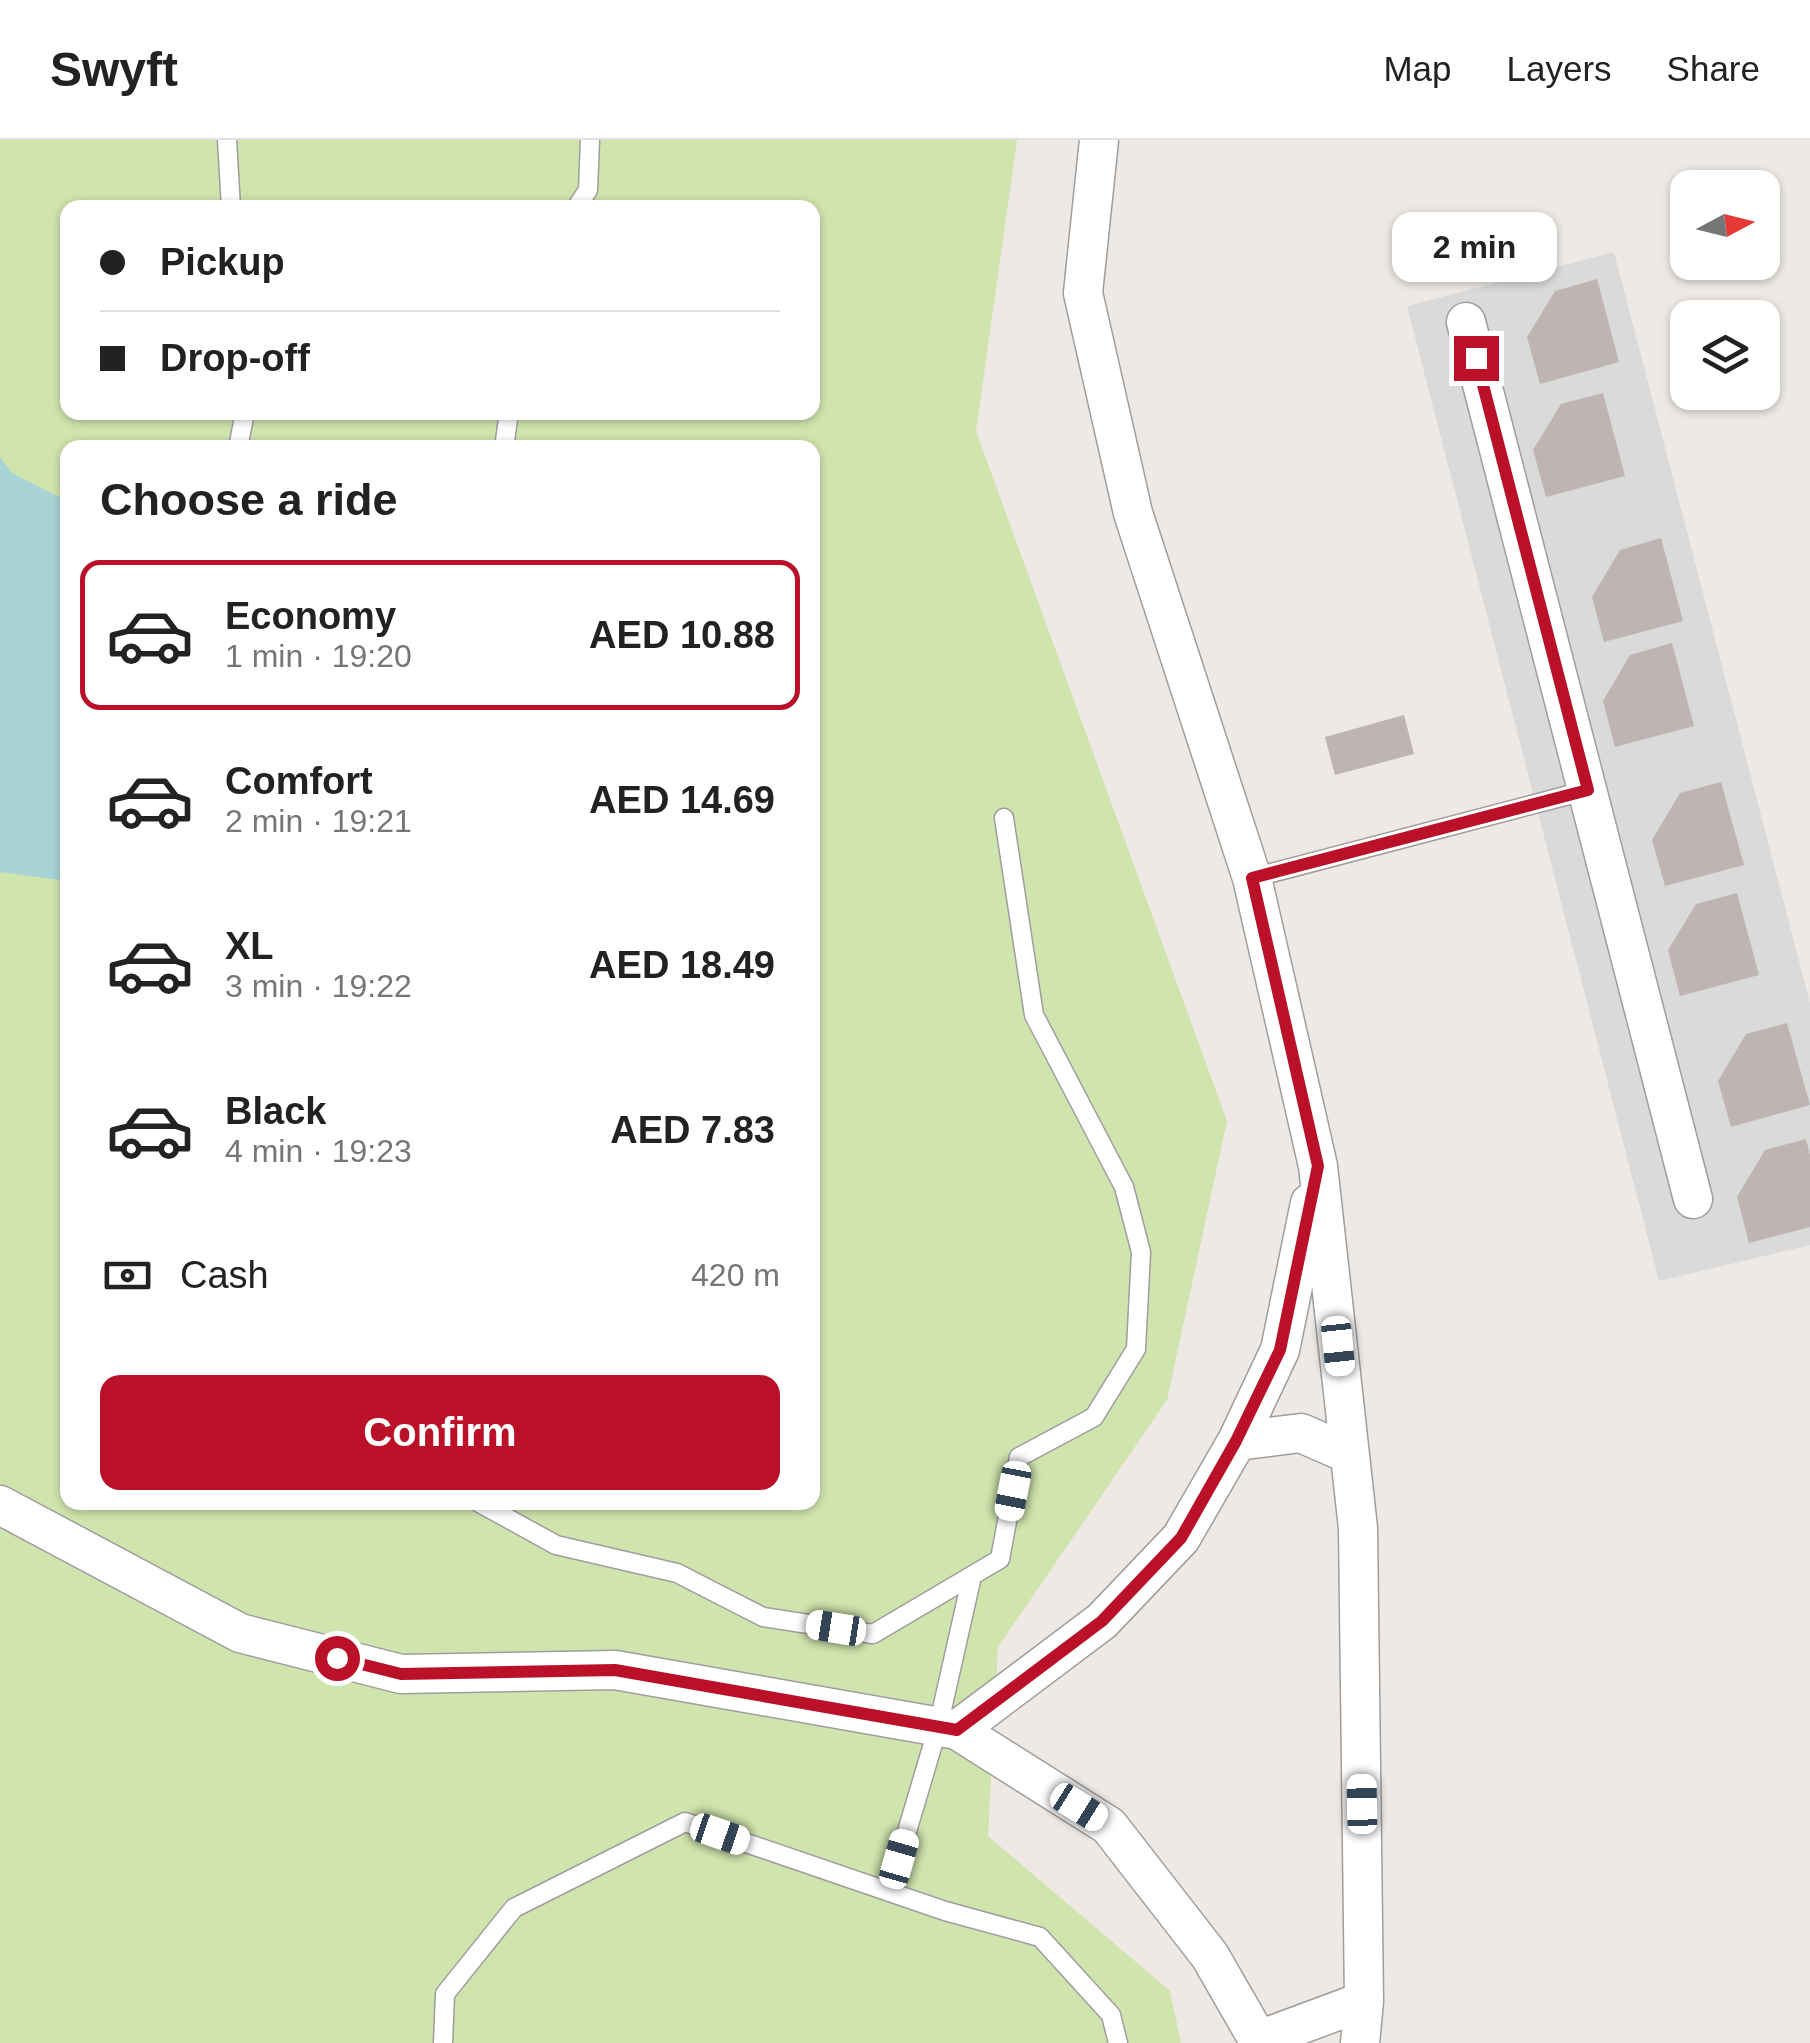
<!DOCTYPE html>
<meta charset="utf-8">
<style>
body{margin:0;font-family:Arial,sans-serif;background:#f6f6f6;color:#222;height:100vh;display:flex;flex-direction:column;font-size:38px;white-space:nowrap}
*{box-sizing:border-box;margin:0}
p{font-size:32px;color:#767676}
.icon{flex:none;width:55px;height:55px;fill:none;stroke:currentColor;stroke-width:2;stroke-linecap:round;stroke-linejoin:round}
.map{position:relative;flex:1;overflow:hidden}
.panel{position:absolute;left:60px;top:300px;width:760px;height:1070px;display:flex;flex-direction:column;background:#fff;border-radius:20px;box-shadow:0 2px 8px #0004}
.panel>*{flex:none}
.guide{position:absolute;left:60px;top:60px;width:760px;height:220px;border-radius:20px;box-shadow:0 2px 8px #0004;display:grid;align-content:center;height:220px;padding:0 40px;background:#fff}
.needle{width:65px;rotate:83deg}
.fabs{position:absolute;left:1670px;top:30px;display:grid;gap:20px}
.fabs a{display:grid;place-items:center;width:110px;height:110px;border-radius:20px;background:#fff;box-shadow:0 2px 8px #0004;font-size:50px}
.end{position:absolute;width:45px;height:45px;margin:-22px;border:12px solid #ba1129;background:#fff;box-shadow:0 0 0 5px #fff}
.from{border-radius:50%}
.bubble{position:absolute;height:70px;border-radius:20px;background:#fff;box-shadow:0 2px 8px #0004;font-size:32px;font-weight:700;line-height:70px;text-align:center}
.car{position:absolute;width:30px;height:60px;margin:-30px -15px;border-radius:12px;box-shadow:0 0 8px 2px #0007;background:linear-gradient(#fff 24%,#345 0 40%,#fff 0 76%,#345 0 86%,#fff 0)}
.guide b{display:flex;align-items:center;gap:35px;height:95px;font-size:38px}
.guide b+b{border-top:2px solid #e0e0e0}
.guide i{width:25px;height:25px;background:#222}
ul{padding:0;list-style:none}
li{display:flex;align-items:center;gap:30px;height:150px;margin:0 20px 15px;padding:0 20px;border:5px solid transparent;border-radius:20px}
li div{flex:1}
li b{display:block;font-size:38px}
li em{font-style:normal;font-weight:700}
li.on{border-color:#ba1129}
li>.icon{width:90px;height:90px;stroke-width:1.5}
h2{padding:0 40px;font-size:45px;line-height:120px}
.pay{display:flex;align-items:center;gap:25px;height:110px;padding:0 40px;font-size:38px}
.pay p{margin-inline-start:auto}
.cta{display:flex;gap:20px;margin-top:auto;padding:20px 40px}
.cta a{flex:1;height:115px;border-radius:20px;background:#ba1129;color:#fff;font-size:40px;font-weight:700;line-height:115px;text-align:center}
header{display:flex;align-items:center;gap:60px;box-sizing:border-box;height:140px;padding:0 50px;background:#fff;border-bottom:2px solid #e0e0e0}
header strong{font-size:48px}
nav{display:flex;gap:55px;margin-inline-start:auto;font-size:35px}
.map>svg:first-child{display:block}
.residential{fill:#dbdada}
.grass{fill:#d0e4ae;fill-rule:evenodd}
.water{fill:#a8d4d8}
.building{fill:#beb4b1}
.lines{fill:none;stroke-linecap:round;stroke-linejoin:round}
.lane-casing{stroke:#9e9e9e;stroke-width:21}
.street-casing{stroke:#9e9e9e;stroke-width:41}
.lane{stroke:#fff;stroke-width:18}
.street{stroke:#fff;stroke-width:38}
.route{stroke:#ba1129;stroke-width:12}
</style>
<header>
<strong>Swyft</strong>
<nav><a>Map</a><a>Layers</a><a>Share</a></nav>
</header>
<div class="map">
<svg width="1810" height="1903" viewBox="0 0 1810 1903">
<rect width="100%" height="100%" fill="#eee9e4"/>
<path class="residential" d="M1614,112L1810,863V1105L1659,1141L1407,166Z"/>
<path class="grass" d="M0,0H1017L976,291L1227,981L1167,1260L998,1507L988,1696L1170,1851L1181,1903H0ZM68,68H812V272H68ZM68,308H812V1362H68Z"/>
<path class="water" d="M0,317L12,333L67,361V741L0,732Z"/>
<path class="building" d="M1597,139L1619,222L1540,244L1527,197L1555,151Z
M1603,253L1625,336L1546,357L1533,310L1561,264Z
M1661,398L1683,481L1604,502L1592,457L1620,410Z
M1672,503L1694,586L1615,607L1603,561L1630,515Z
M1404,575L1414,614L1335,635L1325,597Z
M1721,642L1744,725L1665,746L1652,700L1680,653Z
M1737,753L1759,835L1680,856L1668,810L1696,764Z
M1787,883L1810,965L1731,987L1718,941L1746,894Z
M1806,999L1810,1015V1087L1749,1103L1737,1057L1765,1010Z"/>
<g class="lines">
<defs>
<path id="lane" d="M227,0L231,68
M576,68L588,50L590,0
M238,308L245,272
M504,308L509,272
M1252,738L1588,650
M478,1362L556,1405L677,1433L763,1477L873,1494L1000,1419L1019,1317L1094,1277L1136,1209L1141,1112L1124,1047L1034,875L1004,678
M889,1752L938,1587L972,1436
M443,1903L445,1854L514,1768L685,1682L945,1771L1040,1797L1111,1875L1118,1903"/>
<path id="street" d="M1099,0L1083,153L1133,373L1252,738L1318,1026L1358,1388L1364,1861L1360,1903
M1466,182L1693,1059
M1237,1301L1301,1293L1349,1314
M0,1365L240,1493L401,1534L615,1530L957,1590L1109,1686L1210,1816L1260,1903
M957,1590L1102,1481L1181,1398L1237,1301L1280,1210L1310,1063
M1259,1900L1364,1861"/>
</defs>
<use href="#lane" class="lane-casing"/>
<use href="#street" class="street-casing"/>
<use href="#lane" class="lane"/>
<use href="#street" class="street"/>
</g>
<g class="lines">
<path class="route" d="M337,1518L401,1534L615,1530L957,1590L1102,1481L1181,1398L1236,1301L1280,1210L1318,1026L1252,738L1588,650L1476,218"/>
</g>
</svg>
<div class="fabs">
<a><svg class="needle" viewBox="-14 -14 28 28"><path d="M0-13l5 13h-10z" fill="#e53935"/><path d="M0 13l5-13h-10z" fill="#767676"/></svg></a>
<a><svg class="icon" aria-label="layers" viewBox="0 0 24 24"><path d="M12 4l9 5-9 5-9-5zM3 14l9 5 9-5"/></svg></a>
</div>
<i class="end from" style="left:337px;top:1518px"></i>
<i class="end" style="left:1476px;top:218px"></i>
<div class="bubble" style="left:1392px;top:72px;width:165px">2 min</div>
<i class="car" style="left:1338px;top:1206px;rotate:174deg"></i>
<i class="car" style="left:1013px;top:1351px;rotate:191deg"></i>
<i class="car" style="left:836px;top:1488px;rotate:279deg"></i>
<i class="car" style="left:1362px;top:1664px;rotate:359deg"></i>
<i class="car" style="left:1079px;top:1667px;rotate:122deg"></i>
<i class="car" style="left:720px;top:1694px;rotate:109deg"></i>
<i class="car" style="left:899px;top:1719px;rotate:16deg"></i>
<div class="guide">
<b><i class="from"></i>Pickup</b>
<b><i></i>Drop-off</b>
</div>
<section class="panel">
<h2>Choose a ride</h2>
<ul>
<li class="on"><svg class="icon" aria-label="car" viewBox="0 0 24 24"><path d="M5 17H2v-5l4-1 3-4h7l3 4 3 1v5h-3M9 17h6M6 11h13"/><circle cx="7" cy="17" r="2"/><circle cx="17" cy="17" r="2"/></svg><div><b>Economy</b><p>1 min · 19:20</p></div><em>AED 10.88</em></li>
<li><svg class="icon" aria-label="car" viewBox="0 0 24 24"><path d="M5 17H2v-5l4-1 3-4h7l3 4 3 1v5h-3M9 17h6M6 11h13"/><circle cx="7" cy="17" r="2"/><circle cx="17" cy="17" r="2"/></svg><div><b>Comfort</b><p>2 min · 19:21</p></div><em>AED 14.69</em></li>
<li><svg class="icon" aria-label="car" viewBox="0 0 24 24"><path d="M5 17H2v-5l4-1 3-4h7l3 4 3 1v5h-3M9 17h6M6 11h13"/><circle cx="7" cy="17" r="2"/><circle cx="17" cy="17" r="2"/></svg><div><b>XL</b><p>3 min · 19:22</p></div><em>AED 18.49</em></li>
<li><svg class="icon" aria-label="car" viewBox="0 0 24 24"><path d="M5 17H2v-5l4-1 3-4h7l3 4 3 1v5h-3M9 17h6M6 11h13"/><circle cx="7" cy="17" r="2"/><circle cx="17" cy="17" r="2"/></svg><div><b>Black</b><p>4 min · 19:23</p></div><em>AED 7.83</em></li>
</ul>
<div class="pay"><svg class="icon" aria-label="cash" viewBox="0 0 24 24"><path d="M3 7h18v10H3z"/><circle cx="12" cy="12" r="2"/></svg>Cash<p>420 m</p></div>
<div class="cta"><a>Confirm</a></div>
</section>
</div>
